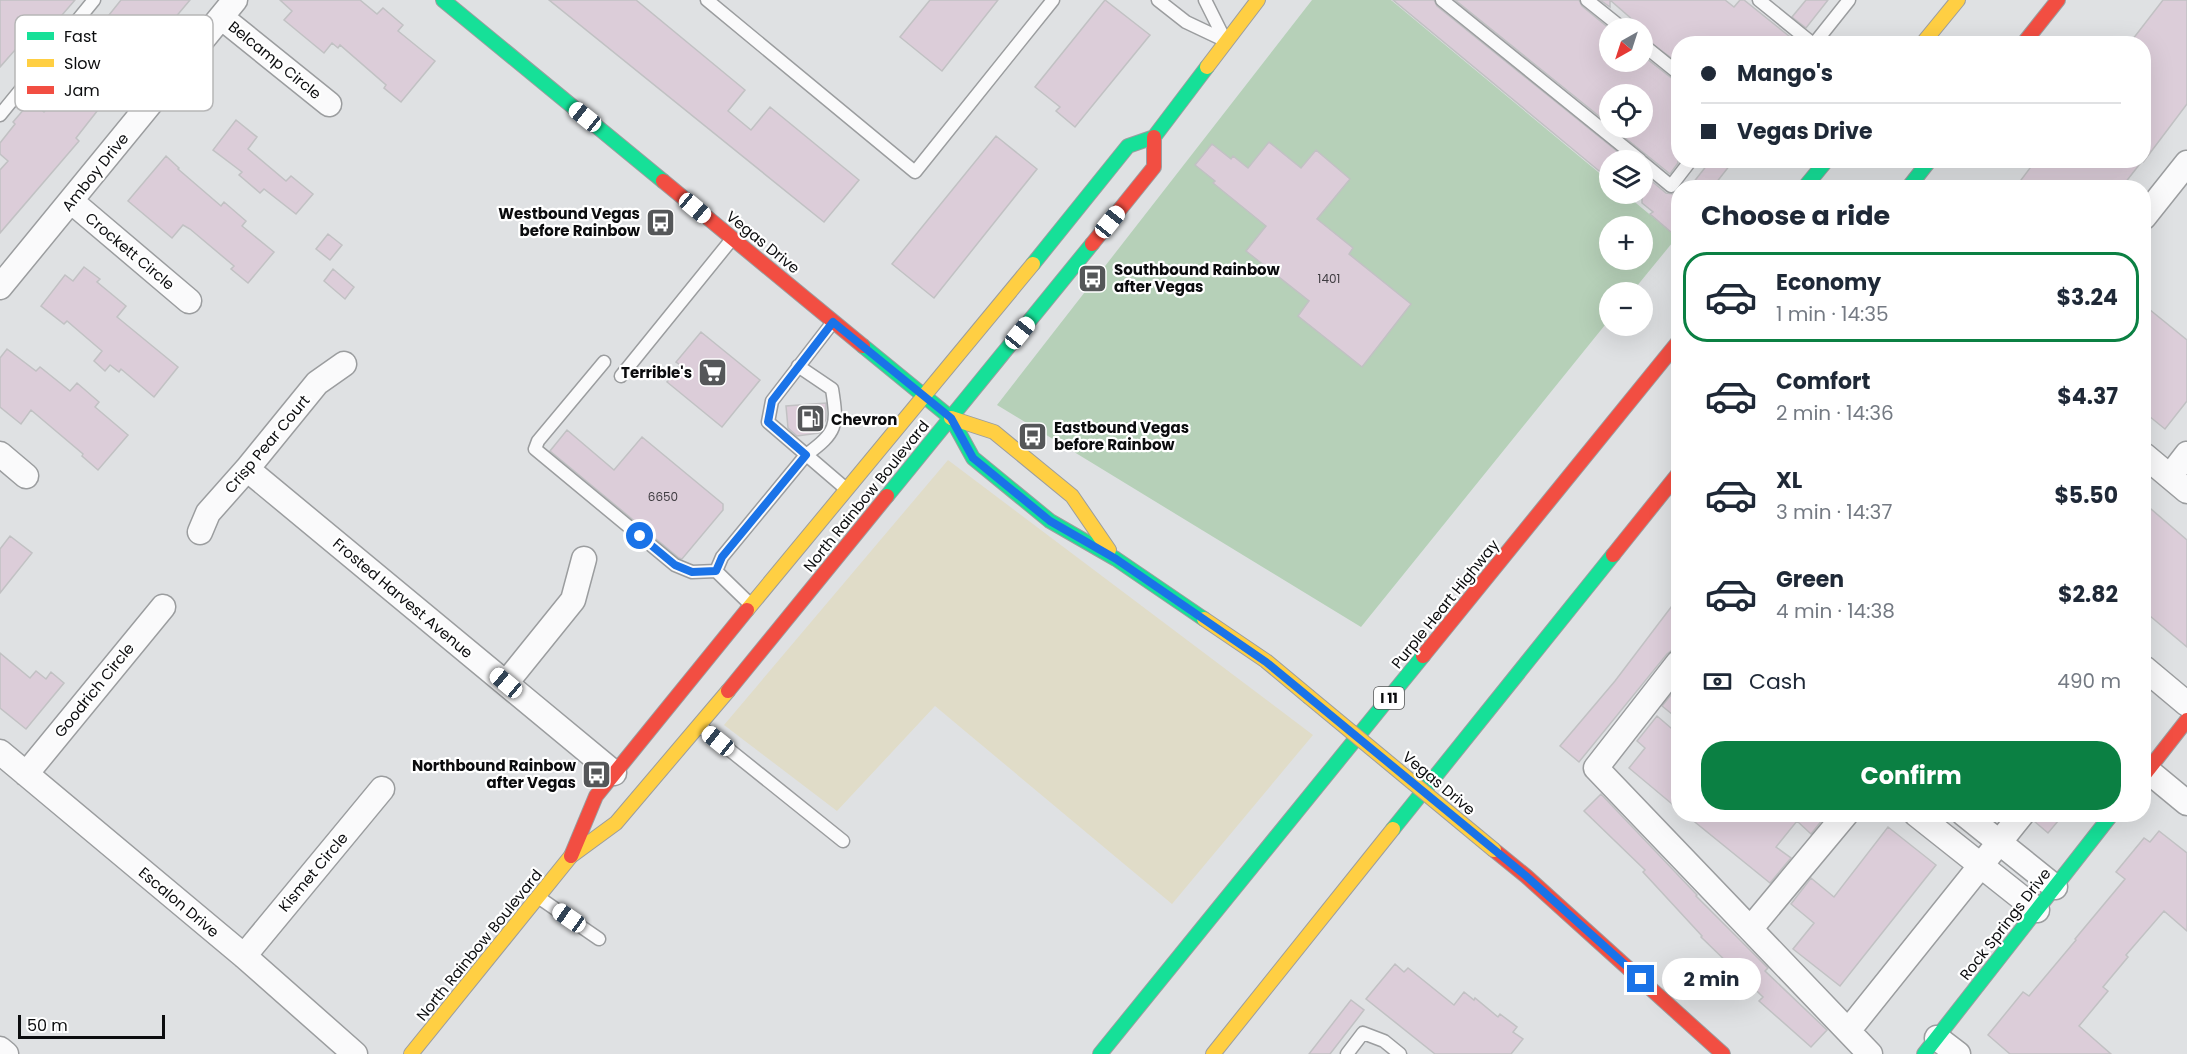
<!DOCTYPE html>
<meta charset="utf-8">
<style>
body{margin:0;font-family:Poppins,sans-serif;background:#f2f2f3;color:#1f2937;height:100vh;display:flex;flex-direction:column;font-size:22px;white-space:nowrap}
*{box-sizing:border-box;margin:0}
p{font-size:20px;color:#747a83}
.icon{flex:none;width:33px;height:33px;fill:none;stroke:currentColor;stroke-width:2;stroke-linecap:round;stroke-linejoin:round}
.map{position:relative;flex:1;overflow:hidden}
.sheet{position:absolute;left:1671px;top:180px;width:480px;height:642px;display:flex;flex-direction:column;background:#fff;border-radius:24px;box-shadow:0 6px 24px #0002}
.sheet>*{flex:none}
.guide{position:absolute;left:1671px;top:36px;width:480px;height:132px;border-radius:24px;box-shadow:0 6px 24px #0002;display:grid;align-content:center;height:132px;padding:0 30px;background:#fff}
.needle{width:39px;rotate:219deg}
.buttons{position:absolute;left:1599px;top:18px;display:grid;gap:12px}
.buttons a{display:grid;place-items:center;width:54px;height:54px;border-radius:50%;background:#fff;box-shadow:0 6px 24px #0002;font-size:30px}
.scale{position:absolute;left:18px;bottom:15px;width:147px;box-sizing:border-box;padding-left:6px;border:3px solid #0b0c0e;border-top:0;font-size:16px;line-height:21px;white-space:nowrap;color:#0b0c0e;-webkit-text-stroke:4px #fff;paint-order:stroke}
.end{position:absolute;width:27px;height:27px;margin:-14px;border:8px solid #1a73e8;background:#fff;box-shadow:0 0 0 3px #fff}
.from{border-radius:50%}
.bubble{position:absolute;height:42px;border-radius:21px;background:#fff;box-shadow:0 6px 24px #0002;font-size:20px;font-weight:700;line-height:42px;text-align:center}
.car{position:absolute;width:18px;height:36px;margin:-18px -9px;border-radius:8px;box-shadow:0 0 4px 2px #0007;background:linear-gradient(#fff 24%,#345 0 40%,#fff 0 76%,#345 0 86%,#fff 0)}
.guide b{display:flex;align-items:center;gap:21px;height:57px;font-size:22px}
.guide b+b{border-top:2px solid #e0e1e3}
.guide i{width:15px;height:15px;background:#1f2937}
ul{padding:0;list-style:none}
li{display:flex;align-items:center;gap:18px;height:90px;margin:0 12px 9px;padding:0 18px;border:3px solid transparent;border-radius:24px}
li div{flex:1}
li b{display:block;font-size:22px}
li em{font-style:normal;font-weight:700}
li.active{border-color:#0b8043}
li>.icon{width:54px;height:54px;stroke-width:1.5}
h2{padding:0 30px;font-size:27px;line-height:72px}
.pay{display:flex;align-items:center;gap:15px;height:66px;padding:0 30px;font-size:22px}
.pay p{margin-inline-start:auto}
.cta{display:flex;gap:12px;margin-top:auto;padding:12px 30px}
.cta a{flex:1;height:69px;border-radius:24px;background:#0b8043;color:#fff;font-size:24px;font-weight:700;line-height:69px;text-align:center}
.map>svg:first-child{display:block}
.green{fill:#b6d0b8;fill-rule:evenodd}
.sand{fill:#e0dcc8}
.building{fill:#dccdd9;stroke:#c1c1c3;stroke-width:1.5}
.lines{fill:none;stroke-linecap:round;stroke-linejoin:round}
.lane-casing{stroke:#9b9d9f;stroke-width:15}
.street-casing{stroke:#9b9d9f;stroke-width:27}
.fast-casing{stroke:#9b9d9f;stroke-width:16}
.slow-casing{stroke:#9b9d9f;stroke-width:16}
.jam-casing{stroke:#9b9d9f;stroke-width:16}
.lane{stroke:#fafafb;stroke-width:12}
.street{stroke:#fafafb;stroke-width:24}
.fast{stroke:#16e098;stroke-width:14}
.slow{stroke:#ffcf43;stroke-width:14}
.jam{stroke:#f24e42;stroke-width:14}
.slow-bridge-casing{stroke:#9b9d9f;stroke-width:16;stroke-linecap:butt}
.slow-bridge{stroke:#ffcf43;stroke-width:14}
.route{stroke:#1a73e8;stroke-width:8}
.labels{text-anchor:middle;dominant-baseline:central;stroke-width:4.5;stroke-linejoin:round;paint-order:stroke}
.number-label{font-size:12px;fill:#3f3c41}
.shield{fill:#fff;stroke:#545556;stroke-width:1.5}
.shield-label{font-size:14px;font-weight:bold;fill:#0b0c0e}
.street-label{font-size:15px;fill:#0b0c0e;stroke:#fff}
.poi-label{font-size:15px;font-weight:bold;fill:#0b0c0e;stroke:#fff;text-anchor:end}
.key{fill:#fff;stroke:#b6b6b7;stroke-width:1.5}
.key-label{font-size:16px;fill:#0b0c0e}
</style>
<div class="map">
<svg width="2187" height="1054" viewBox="0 0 2187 1054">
<rect width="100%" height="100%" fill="#dfe1e3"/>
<path class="green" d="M1312,0H1391L1609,181L1610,194H1625L1677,237L1632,292H1610L1609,320L1361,627L997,405ZM1610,226H1642V260H1610Z"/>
<path class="sand" d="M948,460L1313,735L1172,904L935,706L837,811L724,725Z"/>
<path class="building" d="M0,0H75L49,30L52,32L27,61L15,50L0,67Z
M121,0H190L163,32L166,34L133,74L130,72L105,101L76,138L79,141L0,233V170L8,161L0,154V143L15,124L13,122L31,101L44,112L78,68L74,65L91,42L89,40Z
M280,0H360L377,14L383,8L403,25L398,31L435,61L401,102L384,88L386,85L340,45L338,48L332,43L324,53L284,20L292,11Z
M549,0H636L745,90L728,111L751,130L770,107L859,180L824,222Z
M930,0H998L942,71L900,37Z
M1105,0L1150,35L1075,127L1056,111L1060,107L1035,87Z
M1393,0H1434L1437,6L1628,160H1610V180Z
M1455,0H1579L1582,6L1610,29V62H1642V55L1673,79L1678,81V163L1670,174L1613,128H1642V94H1610V125Z
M1600,0H1725L1734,7L1740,0H1744L1799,44H1678V63L1642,36V28L1610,0V7Z
M1806,0H1828L1806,28L1792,17Z
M2163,0H2187V104L2144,161V44H2129Z
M236,120L257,137L248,149L286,181L291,176L313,194L296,214L264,189L260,193L239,175L242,172L213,150Z
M996,136L1037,169L934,298L892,264Z
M1269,142L1301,168L1316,150L1350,179L1317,219L1353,248L1349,254L1411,304L1362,367L1298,316L1309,301L1246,251L1266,226L1213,183L1215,181L1195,165L1212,144L1231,159L1233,156L1248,168Z
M166,156L179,168L178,169L221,206L224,202L246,221L242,226L274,252L248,283L231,269L234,266L190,229L183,225L172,238L128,201Z
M1711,160H1734L1712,188H1689Z
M2036,160H2143L2121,188H2015Z
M1642,173L1666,193L1673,194L1678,190V238L1650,214L1653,212L1642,203Z
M328,234L342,245L330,260L316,249Z
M84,267L100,279L97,282L126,306L117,317L178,367L154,397L121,369L119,372L110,365L105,371L94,361L102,351L67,321L64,324L41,306L65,275L73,281Z
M333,269L354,287L345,299L324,281Z
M2144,305L2187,340V401L2165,429L2144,412Z
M701,332L760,380L722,427L667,382L680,365L676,362Z
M7,349L36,371L40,367L70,391L77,383L99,402L95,407L128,435L98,470L82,456L83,454L31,410L21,424L0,407V358Z
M826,403V419L819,433L797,436L788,428L786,406Z
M567,430L614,470L642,437L723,504V510L682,559L679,558L550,451Z
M2144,503L2187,540V647L2144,611Z
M10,536L32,553L0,593V549Z
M1678,598V649L1672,650L1667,654L1579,762L1560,746L1615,681Z
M0,653L30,678L36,671L46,679L51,672L64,683L26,729L0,708Z
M1678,686V719L1662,706Z
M1657,716L1678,734V809L1629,768L1645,748L1637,741Z
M1601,794L1697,895L1696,896L1768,968L1765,971L1827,1030L1811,1047L1759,1001L1763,997L1701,937L1702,936L1643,872L1645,870L1584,811Z
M1685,814H1827L1811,834L1797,821L1776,847L1791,858L1770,883Z
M2036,814H2064L2048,833L2034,821Z
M1888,827L1936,865L1840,986L1793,949L1814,923L1791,904L1811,878L1834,897Z
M2159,831L2187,853V931L2164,911L2126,955L2128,957L2103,987L2108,991L2079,1026L2111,1054H2010L1988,1035L2023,992L2029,996L2076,940L2075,939L2125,879L2116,872L2144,838L2150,842Z
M1395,964L1404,972L1408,968L1454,1005L1464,992L1474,1000L1475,998L1498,1017L1500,1014L1517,1027L1513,1032L1523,1039L1511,1054H1435L1366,999Z
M1351,1000L1364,1010L1330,1054H1309Z"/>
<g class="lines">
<defs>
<path id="lane" d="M707,0L915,172L1053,0
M1158,0L1186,22L1224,40
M1205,0L1225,40
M1442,0L1640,160
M1587,0L1622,28
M1759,0L1813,44
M1642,44L1678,73
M1814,44L1849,0
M0,115L94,0
M1642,162L1671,186L1691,160
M833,322L772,401L768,422L845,488
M604,362L538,441L535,449L675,565L692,572L716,571
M621,376L732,239
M750,604L716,571L722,557L806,455C837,432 838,426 832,389L798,366
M701,727L843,841
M538,897L599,939
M1347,1054L1363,1033L1384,1041L1400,1054"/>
<path id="street" d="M221,17L329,104
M71,201L189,301
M2144,217L2187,163
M0,287L235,0
M0,454L26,476
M2144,455L2187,491
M247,469L614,773
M2170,476L2187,454
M200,532L208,513L247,469L317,383L344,364
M1678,663L1596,768L1870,1054
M2144,668L2187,704
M506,683L573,600L584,559
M0,752L244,956L355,1054
M2147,770L2187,803
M26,774L163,607
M1916,814L2037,910
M1964,814L2055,887
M1751,928L1846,814
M244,956L382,789
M1848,1031L2022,814
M1937,1038L1958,1054
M0,1049L6,1054"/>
<path id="fast" d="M443,0L663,181
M1804,188L1827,160
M1908,188L1930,160
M1033,264L1128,146L1154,137L1207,67
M863,346L951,418L973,458L1050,521L1116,559L1204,619
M887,496L1092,244
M1393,829L1613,555
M1100,1054L1423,656
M1924,1054L2112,814"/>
<path id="slow" d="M1922,44L1958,0
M1207,67L1258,0
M951,418L994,432L1072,496L1109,550
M747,610L1033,264
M1204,619L1266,661L1308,696
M411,1054L571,856L616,823L728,691
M1213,1054L1393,829"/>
<path id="jam" d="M2023,44L2058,0
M663,181L863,346
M1092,244L1154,167V137
M1613,555L1678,474
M1423,656L1678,342
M728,691L887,496
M2144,775L2187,720
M1494,850L1526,876L1723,1054
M571,856L596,796L747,610"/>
</defs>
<use href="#lane" class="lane-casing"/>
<use href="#street" class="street-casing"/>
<use href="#fast" class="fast-casing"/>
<use href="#slow" class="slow-casing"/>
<use href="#jam" class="jam-casing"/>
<use href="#lane" class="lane"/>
<use href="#street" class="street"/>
<use href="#fast" class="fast"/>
<use href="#slow" class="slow"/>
<use href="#jam" class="jam"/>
<defs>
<path id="slow-bridge" d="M1308,696L1494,850"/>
</defs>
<use href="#slow-bridge" class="slow-bridge-casing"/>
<use href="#slow-bridge" class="slow-bridge"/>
</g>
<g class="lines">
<path class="route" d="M640,536L675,565L692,572L716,571L722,557L806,455L768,422L772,401L833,322L951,418L973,458L1050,521L1116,559L1266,662L1526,876L1641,979"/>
</g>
<defs>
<symbol id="bus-square" viewBox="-11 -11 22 22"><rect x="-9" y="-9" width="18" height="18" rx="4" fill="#555759" stroke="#fff"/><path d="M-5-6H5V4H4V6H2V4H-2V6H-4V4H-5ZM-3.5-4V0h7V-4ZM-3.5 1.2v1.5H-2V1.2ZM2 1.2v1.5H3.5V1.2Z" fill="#fff"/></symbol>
<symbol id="supermarket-square" viewBox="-11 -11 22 22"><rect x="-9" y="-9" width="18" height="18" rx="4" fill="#555759" stroke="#fff"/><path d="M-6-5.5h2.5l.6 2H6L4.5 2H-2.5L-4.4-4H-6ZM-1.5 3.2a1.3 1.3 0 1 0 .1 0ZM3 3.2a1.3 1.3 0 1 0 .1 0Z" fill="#fff"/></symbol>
<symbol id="fuel-square" viewBox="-11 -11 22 22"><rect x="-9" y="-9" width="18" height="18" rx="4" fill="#555759" stroke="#fff"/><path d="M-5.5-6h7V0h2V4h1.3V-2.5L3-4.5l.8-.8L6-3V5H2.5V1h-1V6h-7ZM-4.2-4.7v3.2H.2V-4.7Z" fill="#fff"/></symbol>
</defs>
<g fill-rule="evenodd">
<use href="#bus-square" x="644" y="206" width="33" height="33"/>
<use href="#bus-square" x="1076" y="262" width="33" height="33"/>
<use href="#supermarket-square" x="696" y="356" width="33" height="33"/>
<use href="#fuel-square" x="794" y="402" width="33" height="33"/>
<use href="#bus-square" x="1016" y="420" width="33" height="33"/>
<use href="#bus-square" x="580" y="758" width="33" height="33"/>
</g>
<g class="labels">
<g class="number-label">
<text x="1329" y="278">1401</text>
<text x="663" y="496">6650</text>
</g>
<rect class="shield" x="1374" y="687" width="30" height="22" rx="4.5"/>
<g class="shield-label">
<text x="1389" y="698">I 11</text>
</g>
<g class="street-label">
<text transform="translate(275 60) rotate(39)">Belcamp Circle</text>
<text transform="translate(95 172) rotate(-51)">Amboy Drive</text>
<text transform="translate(763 242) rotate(39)">Vegas Drive</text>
<text transform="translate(130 251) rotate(40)">Crockett Circle</text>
<text transform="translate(267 444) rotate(-50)">Crisp Pear Court</text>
<text transform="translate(866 496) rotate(-51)">North Rainbow Boulevard</text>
<text transform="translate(403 598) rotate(40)">Frosted Harvest Avenue</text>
<text transform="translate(1445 604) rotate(-51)">Purple Heart Highway</text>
<text transform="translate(94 690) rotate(-51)">Goodrich Circle</text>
<text transform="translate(1439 783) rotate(40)">Vegas Drive</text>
<text transform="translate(313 872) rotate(-50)">Kismet Circle</text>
<text transform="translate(179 902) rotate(40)">Escalon Drive</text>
<text transform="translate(2005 924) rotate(-52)">Rock Springs Drive</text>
<text transform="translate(479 945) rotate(-51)">North Rainbow Boulevard</text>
</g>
<g class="poi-label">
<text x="640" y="213">Westbound Vegas<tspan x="640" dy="17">before Rainbow</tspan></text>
<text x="1114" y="269" text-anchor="start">Southbound Rainbow<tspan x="1114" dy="17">after Vegas</tspan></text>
<text x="692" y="372">Terrible's</text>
<text x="831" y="419" text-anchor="start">Chevron</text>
<text x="1054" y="427" text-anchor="start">Eastbound Vegas<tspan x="1054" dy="17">before Rainbow</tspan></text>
<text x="576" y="765">Northbound Rainbow<tspan x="576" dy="17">after Vegas</tspan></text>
</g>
</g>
<rect x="15" y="15" width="198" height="96" rx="9" class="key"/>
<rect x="27" y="32" width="27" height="8" fill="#16e098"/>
<rect x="27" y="59" width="27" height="8" fill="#ffcf43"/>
<rect x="27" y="86" width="27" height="8" fill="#f24e42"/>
<g class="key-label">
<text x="64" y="42">Fast</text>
<text x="64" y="69">Slow</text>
<text x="64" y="96">Jam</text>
</g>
</svg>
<div class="buttons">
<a><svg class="needle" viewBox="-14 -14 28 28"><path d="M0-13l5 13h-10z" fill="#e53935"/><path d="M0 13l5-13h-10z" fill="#747a83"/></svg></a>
<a><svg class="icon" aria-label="locate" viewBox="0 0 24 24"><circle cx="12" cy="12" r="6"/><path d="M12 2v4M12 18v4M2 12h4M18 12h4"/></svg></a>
<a><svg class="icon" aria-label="layers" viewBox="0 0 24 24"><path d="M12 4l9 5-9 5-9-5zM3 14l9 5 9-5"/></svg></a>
<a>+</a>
<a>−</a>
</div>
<div class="scale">50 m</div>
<i class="end from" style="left:640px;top:536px"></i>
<i class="end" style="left:1641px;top:979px"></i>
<div class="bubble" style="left:1662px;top:958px;width:99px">2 min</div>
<i class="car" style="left:585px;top:117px;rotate:309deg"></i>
<i class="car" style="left:695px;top:208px;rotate:130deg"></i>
<i class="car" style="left:1110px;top:222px;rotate:39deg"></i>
<i class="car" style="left:1020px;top:333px;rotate:39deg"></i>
<i class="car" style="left:506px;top:683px;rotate:310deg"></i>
<i class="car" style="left:718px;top:741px;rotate:309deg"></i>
<i class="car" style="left:569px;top:918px;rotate:305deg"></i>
<div class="guide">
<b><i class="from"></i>Mango's</b>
<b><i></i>Vegas Drive</b>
</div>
<section class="sheet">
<h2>Choose a ride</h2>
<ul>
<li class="active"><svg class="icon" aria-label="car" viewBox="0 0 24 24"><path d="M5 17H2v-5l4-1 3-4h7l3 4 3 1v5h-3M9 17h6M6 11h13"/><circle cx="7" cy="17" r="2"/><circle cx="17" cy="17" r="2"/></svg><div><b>Economy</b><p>1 min · 14:35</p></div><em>$3.24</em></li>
<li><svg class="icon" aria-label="car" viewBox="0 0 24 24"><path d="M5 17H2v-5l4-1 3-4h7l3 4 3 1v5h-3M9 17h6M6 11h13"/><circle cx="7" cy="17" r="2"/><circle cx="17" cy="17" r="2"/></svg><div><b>Comfort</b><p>2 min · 14:36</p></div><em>$4.37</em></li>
<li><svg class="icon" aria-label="car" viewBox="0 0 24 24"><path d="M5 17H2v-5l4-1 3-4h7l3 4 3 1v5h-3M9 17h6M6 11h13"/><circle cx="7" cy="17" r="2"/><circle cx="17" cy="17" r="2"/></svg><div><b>XL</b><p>3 min · 14:37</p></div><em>$5.50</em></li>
<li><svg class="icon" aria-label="car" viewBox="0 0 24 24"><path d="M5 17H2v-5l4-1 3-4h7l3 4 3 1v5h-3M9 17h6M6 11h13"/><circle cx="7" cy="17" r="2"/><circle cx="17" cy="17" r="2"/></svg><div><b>Green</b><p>4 min · 14:38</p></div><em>$2.82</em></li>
</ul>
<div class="pay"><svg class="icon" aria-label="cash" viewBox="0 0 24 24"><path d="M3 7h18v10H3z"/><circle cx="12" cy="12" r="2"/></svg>Cash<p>490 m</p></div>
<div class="cta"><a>Confirm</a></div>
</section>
</div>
